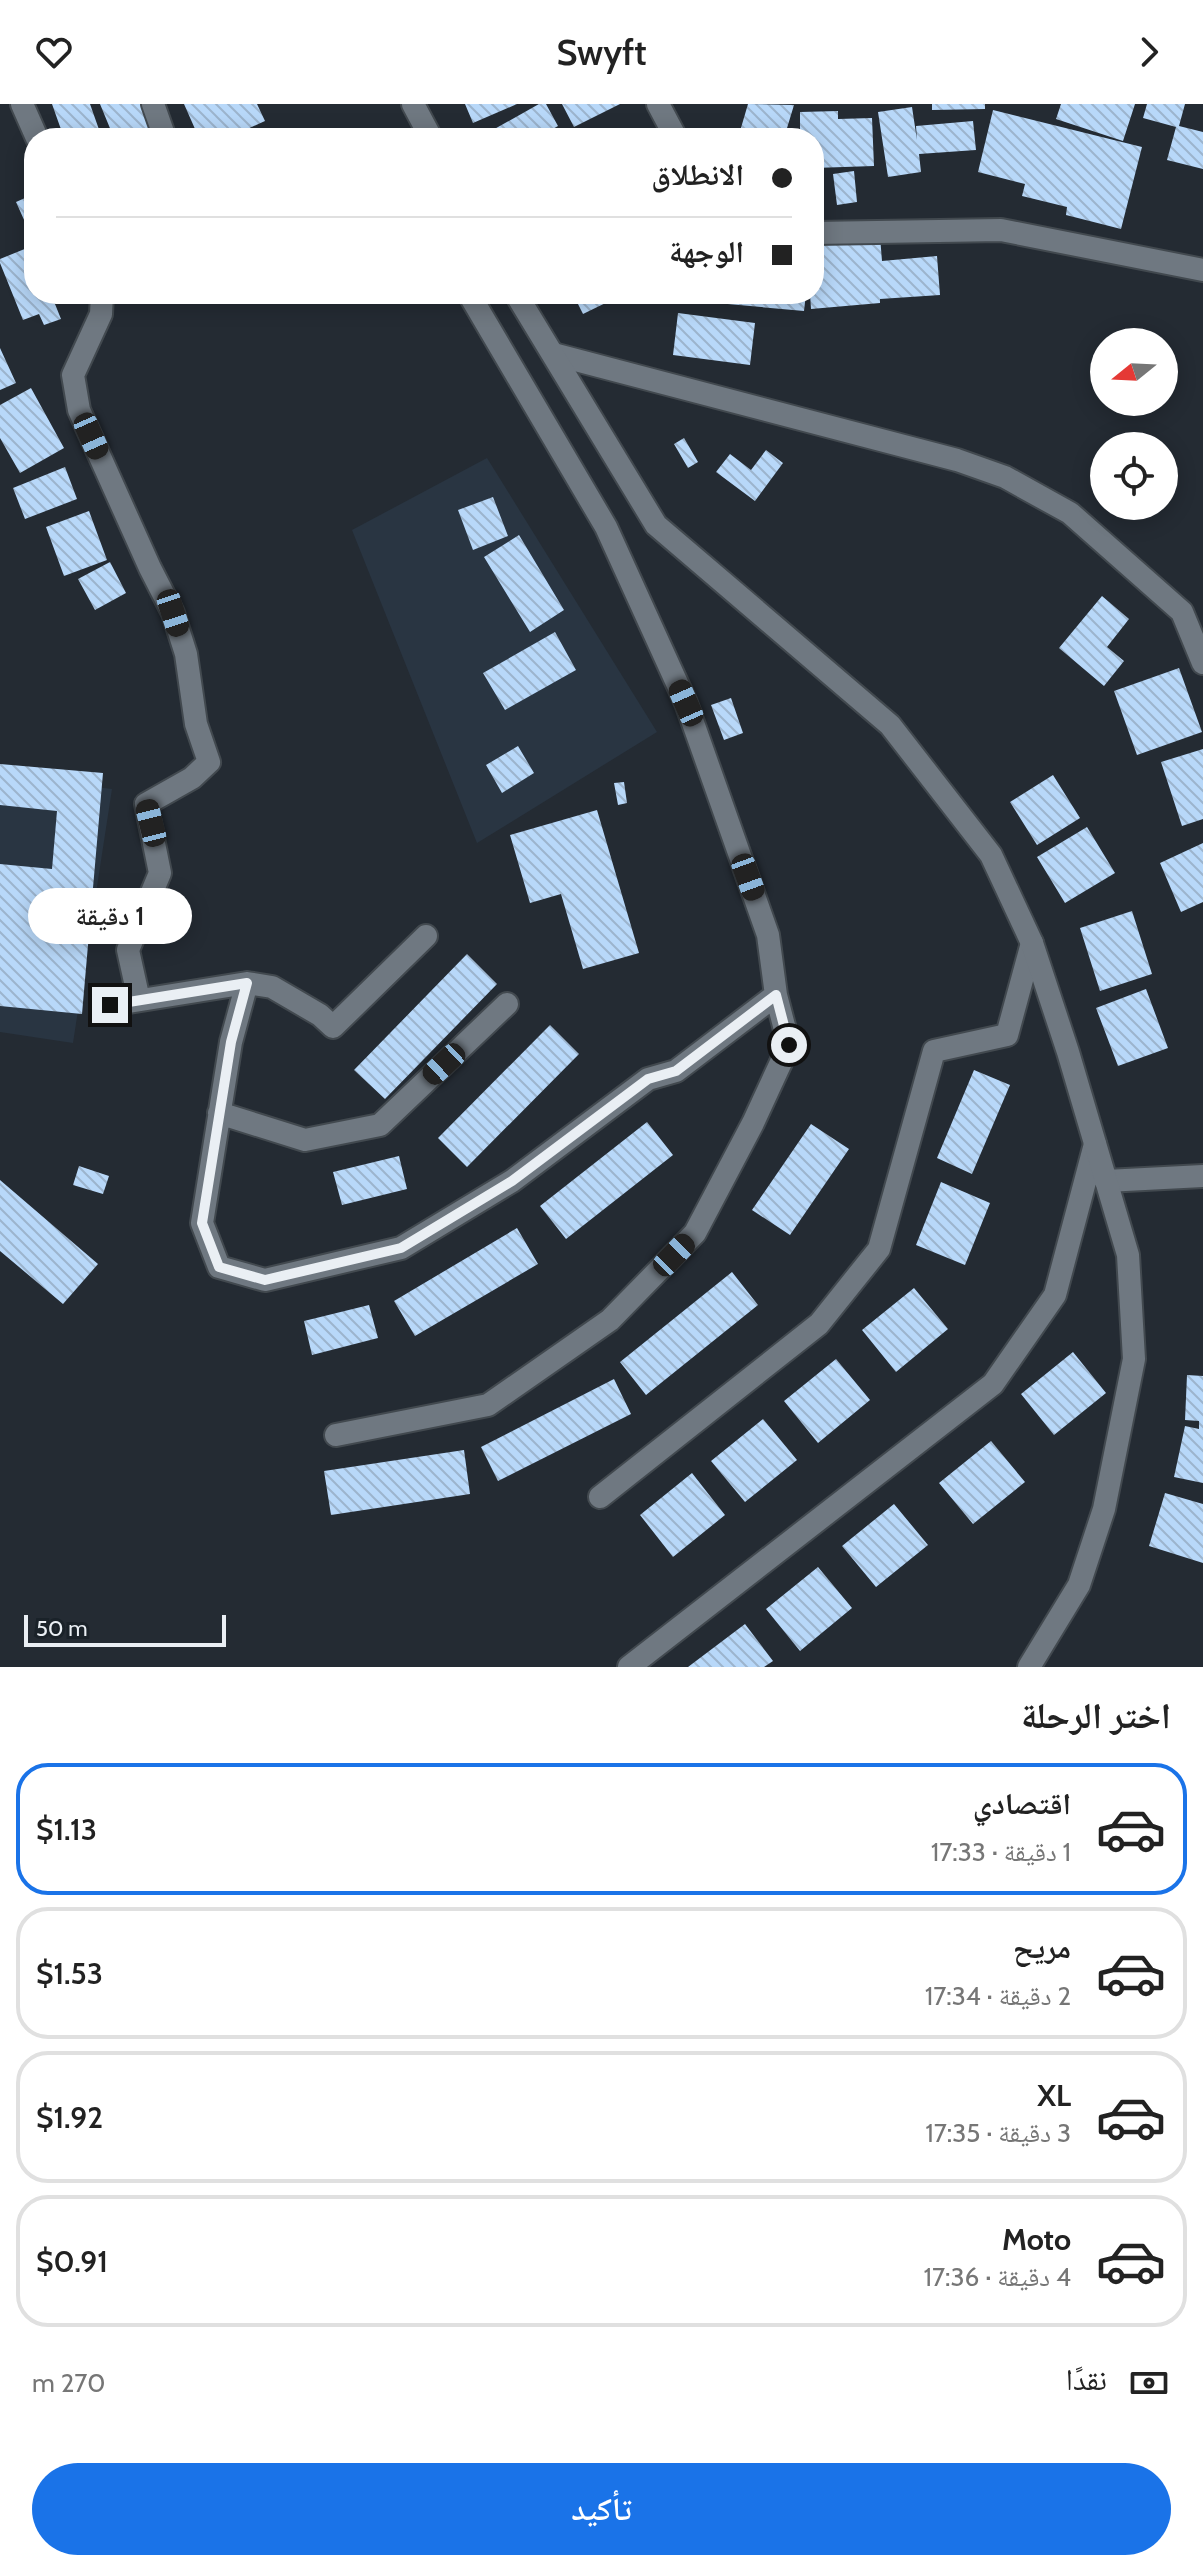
<!DOCTYPE html>
<html lang="ar">
<meta charset="utf-8">
<style>
body{margin:0;font-family:Cabin,"Noto Naskh Arabic",sans-serif;background:#f2f2f2;color:#222;direction:rtl;height:100vh;display:flex;flex-direction:column;font-size:30px;white-space:nowrap}
*{box-sizing:border-box;margin:0}
p{font-size:26px;color:#767676}
.icon{flex:none;width:44px;height:44px;fill:none;stroke:currentColor;stroke-width:2;stroke-linecap:round;stroke-linejoin:round}
.map{position:relative;height:1563px;overflow:hidden;direction:ltr}
.details{display:flex;flex-direction:column;background:#fff;flex:1}
.details>*{flex:none}
.top-card{position:absolute;left:24px;top:24px;width:800px;height:176px;border-radius:32px;box-shadow:0 4px 20px #0003;direction:rtl;display:grid;align-content:center;height:176px;padding:0 32px;background:#fff}
.needle{width:52px;rotate:252deg}
.tools{position:absolute;left:1090px;top:224px;display:grid;gap:16px}
.tools a{display:grid;place-items:center;width:88px;height:88px;border-radius:50%;background:#fff;box-shadow:0 4px 20px #0003;font-size:40px}
.scale{position:absolute;left:24px;bottom:20px;width:202px;box-sizing:border-box;padding-left:8px;border:4px solid #eaeff4;border-top:0;font-size:22px;line-height:28px;white-space:nowrap;color:#eaeff4;-webkit-text-stroke:6px #1a2229;paint-order:stroke}
.end{position:absolute;width:36px;height:36px;margin:-18px;border:10px solid #eaeff4;background:#111;box-shadow:0 0 0 4px #111}
.from{border-radius:50%}
.bubble{position:absolute;height:56px;border-radius:28px;background:#fff;box-shadow:0 4px 20px #0003;font-size:26px;font-weight:600;line-height:56px;text-align:center;direction:rtl}
.car{position:absolute;width:24px;height:48px;margin:-24px -12px;border-radius:10px;box-shadow:0 0 6px 2px #0007;background:linear-gradient(#222 24%,#8ab4d8 0 40%,#222 0 76%,#8ab4d8 0 86%,#222 0)}
.top-card b{display:flex;align-items:center;gap:28px;height:76px;font-size:30px}
.top-card b+b{border-top:2px solid #e0e0e0}
.top-card i{width:20px;height:20px;background:#222}
ul{padding:0;list-style:none}
li{display:flex;align-items:center;gap:24px;height:132px;margin:0 16px 12px;padding:0 16px;border:4px solid #e0e0e0;border-radius:32px}
li div{flex:1}
li b{display:block;font-size:30px}
li em{font-style:normal;font-weight:600}
li.on{border-color:#1a73e8}
li>.icon{width:72px;height:72px;stroke-width:1.5}
h2{padding:0 32px;font-size:36px;line-height:96px}
.pay{display:flex;align-items:center;gap:20px;height:88px;padding:0 32px;font-size:30px}
.pay p{margin-inline-start:auto}
.button{display:flex;gap:16px;margin-top:auto;padding:16px 32px}
.button a{flex:1;height:92px;border-radius:48px;background:#1a73e8;color:#fff;font-size:32px;font-weight:600;line-height:92px;text-align:center}
header{display:flex;justify-content:space-between;align-items:center;height:104px;padding:0 32px;background:#fff;font-size:36px;font-weight:600}
.map>svg:first-child{display:block}
.built{fill:#293542}
.building{fill:url(#building-back-hatch)}
.lines{fill:none;stroke-linecap:round;stroke-linejoin:round}
.minor-casing{stroke:#42494f;stroke-width:26}
.tertiary-casing{stroke:#42494f;stroke-width:26}
.minor{stroke:#6f7881;stroke-width:22}
.tertiary{stroke:#6f7881;stroke-width:22}
.route{stroke:#eaeff4;stroke-width:10}
</style>
<header><svg class="icon" aria-label="forward" viewBox="0 0 24 24"><path d="M9 5l7 7-7 7"/></svg>Swyft<svg class="icon" aria-label="heart" viewBox="0 0 24 24"><path d="M12 20l-8-8c-3-5 5-10 8-4 3-6 11-1 8 4z"/></svg></header>
<div class="map">
<svg width="1203" height="1563" viewBox="0 0 1203 1563">
<defs>
<pattern id="building-back-hatch" width="6" height="6" patternUnits="userSpaceOnUse" patternTransform="scale(2)"><rect width="6" height="6" fill="#b8d8f9"/><path d="M-1 5l2 2M0 0l6 6M5-1l2 2" fill="none" stroke="#9cb4cd"/></pattern>
</defs>
<rect width="100%" height="100%" fill="#242b33"/>
<path class="built" d="M487,354L657,628L477,739L352,426Z
M0,671L112,685L73,939L0,928Z"/>
<path class="building" d="M52,0H90L102,34H64Z
M100,0H152L157,34H114Z
M184,0H257L265,17L243,27L247,34H199Z
M465,0H517L473,19Z
M539,0H546L558,22L537,34H483L482,32Z
M562,0H620L574,23Z
M748,0L794,1L784,34H738Z
M932,0H985V5L932,6Z
M1061,0H1135L1123,37L1056,15Z
M1147,0H1185L1179,22L1203,28V65L1167,56L1176,23L1143,14Z
M912,3L917,36L916,22L973,17L976,46L919,50L921,68L888,73L878,8Z
M993,6L1142,43L1121,125L1066,111L1067,103L1022,92L1025,80L978,68Z
M838,7V15L872,14L874,62L814,64V34H800V8Z
M854,67L857,98L837,101L833,70Z
M34,90V138L16,98Z
M880,132L882,157L937,152L940,191L880,195V199L811,205L810,190H814V138Z
M32,142L34,190H51L61,215L44,221L39,210L23,216L0,159V155Z
M573,190H624L583,210Z
M695,190H806L804,207L694,197Z
M678,209L755,219L750,261L673,251Z
M0,244L16,279L0,286Z
M31,284L64,344L20,369L0,334V301Z
M684,334L698,358L688,364L674,340Z
M766,346L783,359L755,397L716,368L730,350L751,366Z
M65,363L77,395L25,415L13,384Z
M493,393L508,432L473,446L458,406Z
M89,407L107,456L64,472L46,423Z
M519,431L564,506L530,528L484,453Z
M110,458L126,489L95,506L78,475Z
M1102,492L1129,515L1107,543L1124,557L1104,582L1059,544Z
M555,528L576,566L505,606L483,569Z
M1179,564L1202,628L1137,651L1114,587Z
M731,594L743,629L724,636L711,601Z
M518,642L534,669L502,689L486,661Z
M1203,645V715L1182,722L1161,658Z
M0,660L103,669L82,910L0,902V760L52,765L57,707L0,701Z
M1053,671L1080,714L1037,741L1010,698Z
M624,678L627,699L618,701L614,679Z
M597,706L639,849L583,865L561,790L530,799L510,731Z
M1087,723L1115,769L1065,799L1037,753Z
M1203,739V798L1181,808L1160,759Z
M1132,807L1152,870L1100,887L1080,824Z
M467,850L497,880L385,995L354,966Z
M1146,885L1168,944L1118,962L1096,904Z
M550,921L579,950L467,1063L438,1034Z
M974,966L1010,981L972,1070L937,1054Z
M647,1018L673,1051L566,1135L540,1102Z
M811,1020L849,1045L790,1131L752,1106Z
M399,1052L407,1085L342,1101L333,1068Z
M79,1062L109,1072L103,1090L73,1081Z
M0,1076L98,1160L63,1200L0,1147Z
M941,1078L990,1099L965,1161L916,1141Z
M517,1124L538,1160L415,1232L394,1197Z
M732,1168L758,1201L646,1291L620,1258Z
M914,1184L948,1225L896,1268L862,1226Z
M369,1201L378,1234L312,1251L304,1217Z
M1073,1248L1106,1289L1054,1331L1021,1290Z
M836,1255L870,1296L818,1339L784,1297Z
M1187,1271L1203,1272V1379L1174,1373L1185,1322L1199,1325V1317L1185,1316Z
M614,1275L631,1310L498,1377L481,1343Z
M763,1315L797,1356L745,1398L711,1357Z
M991,1337L1025,1378L973,1420L939,1379Z
M464,1346L470,1390L331,1411L324,1367Z
M692,1369L725,1411L673,1453L640,1411Z
M1165,1389L1203,1400V1459L1149,1442Z
M894,1400L928,1441L876,1483L842,1442Z
M818,1463L852,1504L800,1547L766,1505Z
M745,1520L773,1557L764,1563H688Z"/>
<g class="lines">
<defs>
<path id="minor" d="M22,0L37,34
M153,0L165,34
M658,0L676,34
M814,129L1001,126L1203,166
M102,190L101,210L73,271L79,306L150,464L173,509L186,550L196,620L209,658L192,674L146,700L160,769L128,846L139,896
M553,250L957,356L1005,373L1070,409L1182,508L1203,559
M426,832L333,923L320,911L272,883L247,879L231,938L202,1119L219,1163L265,1176L401,1144L512,1077L648,975L676,967L776,891L768,831L686,599L606,423L469,190
M110,901L247,879
M219,1009L305,1036L380,1021L507,900
M1106,1077L1203,1072
M336,1331L488,1301L610,1216L695,1129L753,1019L789,941L776,891
M600,1393L819,1220L879,1145L934,947L1007,931L1032,839
M629,1563L993,1280L1055,1191L1095,1040"/>
<path id="tertiary" d="M413,0L431,34
M516,190L656,421L890,621L991,751L1032,839L1068,948L1128,1151L1134,1255L1104,1405L1079,1481L1029,1563"/>
</defs>
<use href="#minor" class="minor-casing"/>
<use href="#tertiary" class="tertiary-casing"/>
<use href="#minor" class="minor"/>
<use href="#tertiary" class="tertiary"/>
</g>
<g class="lines">
<path class="route" d="M110,901L247,879L231,938L202,1119L219,1163L265,1176L401,1144L512,1077L648,975L676,967L776,891L789,941"/>
</g>
</svg>
<div class="tools">
<a><svg class="needle" viewBox="-14 -14 28 28"><path d="M0-13l5 13h-10z" fill="#e53935"/><path d="M0 13l5-13h-10z" fill="#767676"/></svg></a>
<a><svg class="icon" aria-label="locate" viewBox="0 0 24 24"><circle cx="12" cy="12" r="6"/><path d="M12 2v4M12 18v4M2 12h4M18 12h4"/></svg></a>
</div>
<div class="scale">50 m</div>
<i class="end from" style="left:789px;top:941px"></i>
<i class="end" style="left:110px;top:901px"></i>
<div class="bubble" style="left:28px;top:784px;width:164px">1 دقيقة</div>
<i class="car" style="left:91px;top:332px;rotate:156deg"></i>
<i class="car" style="left:173px;top:509px;rotate:162deg"></i>
<i class="car" style="left:686px;top:599px;rotate:336deg"></i>
<i class="car" style="left:151px;top:719px;rotate:346deg"></i>
<i class="car" style="left:748px;top:773px;rotate:160deg"></i>
<i class="car" style="left:444px;top:960px;rotate:227deg"></i>
<i class="car" style="left:674px;top:1151px;rotate:44deg"></i>
<div class="top-card">
<b><i class="from"></i>الانطلاق</b>
<b><i></i>الوجهة</b>
</div>
</div>
<section class="details">
<h2>اختر الرحلة</h2>
<ul>
<li class="on"><svg class="icon" aria-label="car" viewBox="0 0 24 24"><path d="M5 17H2v-5l4-1 3-4h7l3 4 3 1v5h-3M9 17h6M6 11h13"/><circle cx="7" cy="17" r="2"/><circle cx="17" cy="17" r="2"/></svg><div><b>اقتصادي</b><p>1 دقيقة · 17:33</p></div><em>$1.13</em></li>
<li><svg class="icon" aria-label="car" viewBox="0 0 24 24"><path d="M5 17H2v-5l4-1 3-4h7l3 4 3 1v5h-3M9 17h6M6 11h13"/><circle cx="7" cy="17" r="2"/><circle cx="17" cy="17" r="2"/></svg><div><b>مريح</b><p>2 دقيقة · 17:34</p></div><em>$1.53</em></li>
<li><svg class="icon" aria-label="car" viewBox="0 0 24 24"><path d="M5 17H2v-5l4-1 3-4h7l3 4 3 1v5h-3M9 17h6M6 11h13"/><circle cx="7" cy="17" r="2"/><circle cx="17" cy="17" r="2"/></svg><div><b>XL</b><p>3 دقيقة · 17:35</p></div><em>$1.92</em></li>
<li><svg class="icon" aria-label="car" viewBox="0 0 24 24"><path d="M5 17H2v-5l4-1 3-4h7l3 4 3 1v5h-3M9 17h6M6 11h13"/><circle cx="7" cy="17" r="2"/><circle cx="17" cy="17" r="2"/></svg><div><b>Moto</b><p>4 دقيقة · 17:36</p></div><em>$0.91</em></li>
</ul>
<div class="pay"><svg class="icon" aria-label="cash" viewBox="0 0 24 24"><path d="M3 7h18v10H3z"/><circle cx="12" cy="12" r="2"/></svg>نقدًا<p>270 m</p></div>
<div class="button"><a>تأكيد</a></div>
</section>
